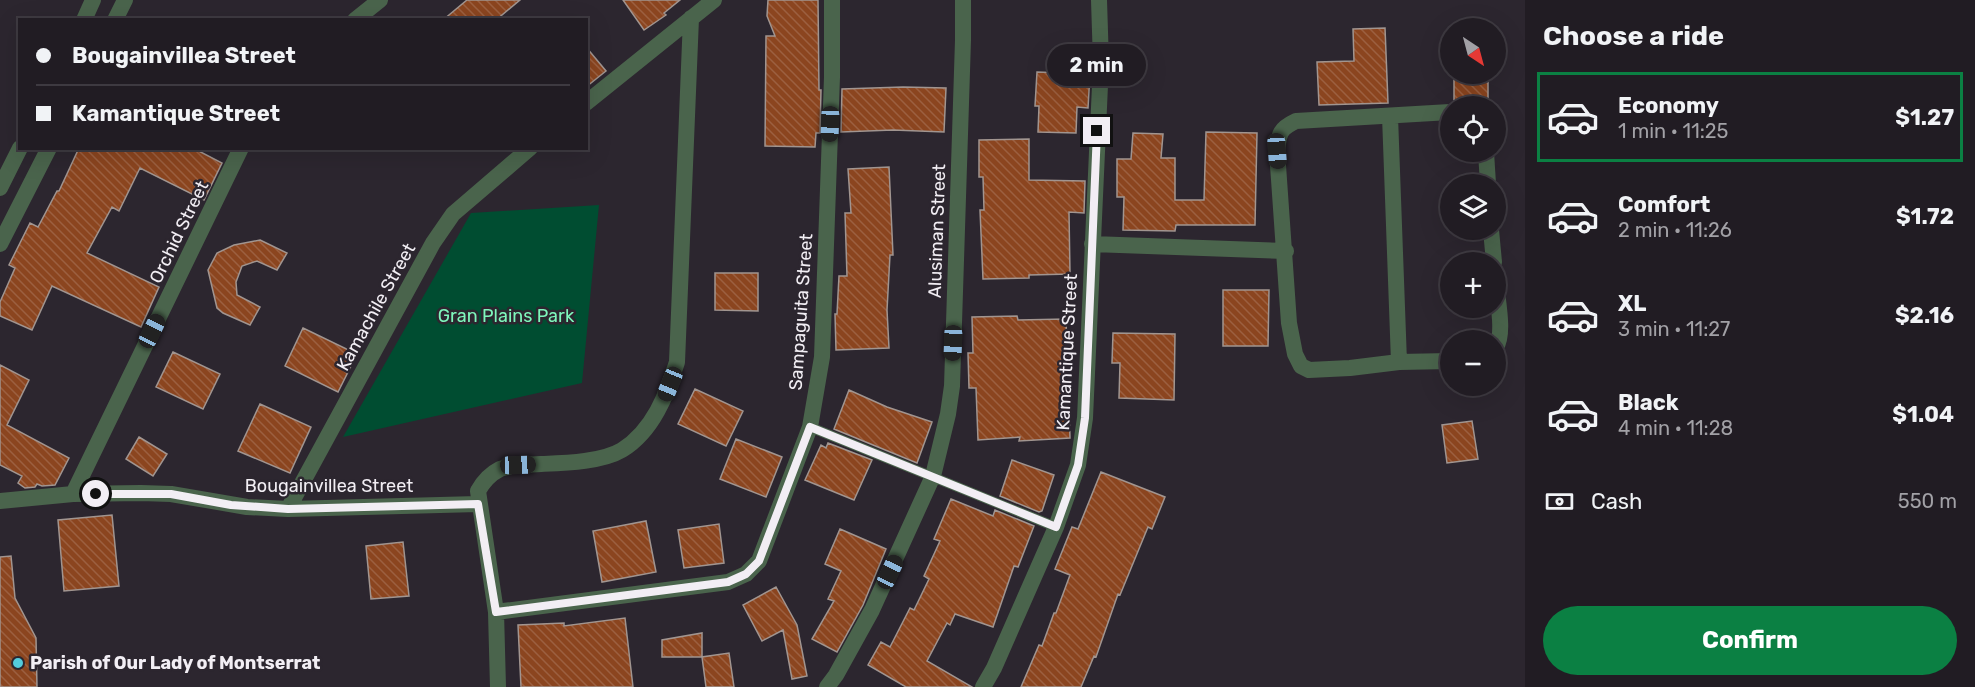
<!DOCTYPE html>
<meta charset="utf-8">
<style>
body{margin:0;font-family:Rubik,sans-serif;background:#2d2930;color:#f1f3f6;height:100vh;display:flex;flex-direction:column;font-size:22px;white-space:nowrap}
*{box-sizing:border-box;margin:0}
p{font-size:20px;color:#a2a1a6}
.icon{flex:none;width:33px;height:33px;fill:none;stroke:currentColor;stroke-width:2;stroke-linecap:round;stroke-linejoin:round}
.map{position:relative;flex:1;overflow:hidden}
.details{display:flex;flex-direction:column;background:#211c23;width:450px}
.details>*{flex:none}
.banner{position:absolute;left:18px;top:18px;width:570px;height:132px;border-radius:0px;box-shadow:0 6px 24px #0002,0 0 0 2px #3e3a41;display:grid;align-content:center;height:132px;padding:0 18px;background:#211c23}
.needle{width:39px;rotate:144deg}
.fabs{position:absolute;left:1440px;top:18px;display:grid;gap:12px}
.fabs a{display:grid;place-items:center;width:66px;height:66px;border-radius:50%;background:#211c23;box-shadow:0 6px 24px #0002,0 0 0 2px #3e3a41;font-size:30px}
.end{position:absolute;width:27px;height:27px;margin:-14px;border:8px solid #f2eef4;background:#111;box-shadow:0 0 0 3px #111}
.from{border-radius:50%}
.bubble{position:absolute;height:42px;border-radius:21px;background:#211c23;box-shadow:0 6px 24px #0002,0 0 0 2px #3e3a41;font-size:20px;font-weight:700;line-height:42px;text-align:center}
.car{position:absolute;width:18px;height:36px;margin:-18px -9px;border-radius:8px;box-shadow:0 0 4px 2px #0007;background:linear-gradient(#222 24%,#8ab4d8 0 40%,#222 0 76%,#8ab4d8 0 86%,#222 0)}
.banner b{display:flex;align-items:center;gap:21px;height:57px;font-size:22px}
.banner b+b{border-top:2px solid #3e3a41}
.banner i{width:15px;height:15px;background:#f1f3f6}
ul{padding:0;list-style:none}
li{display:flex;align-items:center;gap:18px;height:90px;margin:0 12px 9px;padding:0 6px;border:3px solid transparent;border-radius:0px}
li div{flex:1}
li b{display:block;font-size:22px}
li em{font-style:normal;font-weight:700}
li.active{border-color:#0b8043}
li>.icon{width:54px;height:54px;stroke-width:1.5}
h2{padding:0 18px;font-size:27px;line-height:72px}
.pay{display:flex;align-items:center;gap:15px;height:66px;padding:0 18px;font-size:22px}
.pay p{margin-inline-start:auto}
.action{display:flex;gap:12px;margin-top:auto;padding:12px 18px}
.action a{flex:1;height:69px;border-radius:36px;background:#0b8043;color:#fff;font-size:24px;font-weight:700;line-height:69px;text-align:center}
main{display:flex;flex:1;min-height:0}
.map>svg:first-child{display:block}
.green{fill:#004d31}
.building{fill:url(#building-back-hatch);stroke:#a19590;stroke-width:1.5}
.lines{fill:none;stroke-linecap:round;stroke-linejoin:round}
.service{stroke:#4a644c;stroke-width:10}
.minor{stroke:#4a644c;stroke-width:16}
.route{stroke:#f2eef4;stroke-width:8}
.poi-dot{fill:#53cbdc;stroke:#2c262f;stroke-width:2}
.labels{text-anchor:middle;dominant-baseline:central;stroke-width:5;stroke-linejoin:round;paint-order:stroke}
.street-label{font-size:18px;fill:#f2eef4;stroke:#2c262f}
.park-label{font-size:18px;fill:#7ef7bc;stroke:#2c262f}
.poi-label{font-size:18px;font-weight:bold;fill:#f2eef4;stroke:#2c262f;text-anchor:start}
</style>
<main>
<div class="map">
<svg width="1525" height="687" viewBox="0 0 1525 687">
<defs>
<pattern id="building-back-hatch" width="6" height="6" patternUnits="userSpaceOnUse" patternTransform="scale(1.5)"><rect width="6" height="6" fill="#8b451f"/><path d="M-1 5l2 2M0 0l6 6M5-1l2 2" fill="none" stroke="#9c6040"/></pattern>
</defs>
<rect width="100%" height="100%" fill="#2c262f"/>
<path class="green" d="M599,205L582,383L343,437L471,213Z"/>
<path class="building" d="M467,0H520L496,20H443Z
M623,0H680L664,13L666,15L644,30Z
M768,0H818L819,90H821L820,133H816L815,147L765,146L766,36H775L767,16Z
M1385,28L1388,103L1319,105L1317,62L1354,61L1353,29Z
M586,47L606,71L586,87Z
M1037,72L1090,74L1088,108L1077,107L1076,133L1038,132L1039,106H1035Z
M1454,74H1488V98L1454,100Z
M903,87L946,88L944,132L893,130L841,132L842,89Z
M1206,132L1257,133L1255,225H1176L1175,231L1123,230L1124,197H1117V159H1131L1133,133L1163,134L1161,158H1175V200H1204Z
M1029,139V180L1085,181L1084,213L1069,212L1070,274L1029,275V278L983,279L980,210H984L983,177H979V140Z
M79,148H193L222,163L204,200L140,168L119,211L112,207L87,253L159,287L141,327L52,286L32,330L0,316V302L15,268L9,265L30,223L38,227L57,191H59Z
M889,167L893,255H890L887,310L889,348L836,350L835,314H837L839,276H847L845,213H851L848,169Z
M260,240L287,253L277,270L257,261L242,266L236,282L237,295L260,307L250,325L223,313L217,308L208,270L217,253L234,245Z
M715,273H758V311L715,310Z
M1223,290H1269L1268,346H1223Z
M1017,316L1018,320L1066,319L1070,438L1019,441L1020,437L978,440L976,388H969L968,353H973L972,317Z
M303,328L357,354L338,392L285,366Z
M1113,333L1175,334L1174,400L1119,398L1120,363H1112Z
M173,352L220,374L203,409L156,387Z
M0,365L29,380L7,425L69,458L55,485L42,486L37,484L35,487L25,488L18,483L22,476L0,465Z
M695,389L743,411L726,446L678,424Z
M849,390L887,407L932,422L917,463L834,429Z
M260,404L311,427L290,473L238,451Z
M1472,421L1478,459L1447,463L1442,425Z
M139,437L167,454L153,476L126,459Z
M736,439L782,457L766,497L720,479Z
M828,443L872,460L854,500L805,480L821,445L826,448Z
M1012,460L1054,475L1042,511L1039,512L1000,496Z
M1101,472L1165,497L1152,529L1148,527L1120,595L1118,594L1096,657L1094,656L1081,687H1021L1039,645L1042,646L1054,613H1056L1070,575L1055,569L1072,527L1078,529Z
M951,499L993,516L995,510L1034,526L1018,567L1014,566L993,627L955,614L950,625L947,623L927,661L972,687H906L868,665L881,642L890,647L910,608L914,610L929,579L924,576L940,541L934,539Z
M112,515L119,586L64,591L58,520Z
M646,521L656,572L602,582L593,531Z
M719,524L724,563L684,568L678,530Z
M840,529L886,549L863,605L837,652L812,639L834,601L828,599L841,571L825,564Z
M403,542L409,596L371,599L366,546Z
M11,556L15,598L36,638L37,687H0V557Z
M776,587L797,625L807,676L792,679L783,630L762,641L743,605Z
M625,618L633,687H521L518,625L564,623V626Z
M702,633V657H662V640Z
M729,653L734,687H706L702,657Z"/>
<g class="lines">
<path class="service" d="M810,427L1056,527"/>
<path class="minor" d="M84,20L93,0
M115,20L125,0
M355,20L380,0
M586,103L714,0
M1450,112L1296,121C1279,129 1279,134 1277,151L1289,323L1295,354L1301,366L1309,370L1350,368L1399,362L1450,361
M1390,116L1399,362
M1486,152L1488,184
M0,188L20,148
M1491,230L1494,262
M0,244L49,148
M1092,244L1286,251
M1496,282C1497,299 1505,333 1496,347
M73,494L241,148
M0,501L73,494L141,493L171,494L247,507L288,509L478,504
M288,509L433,243L453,214L530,148
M496,612L728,582L746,574L759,561L810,427L822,357L832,77V0
M498,687L496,612L478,491C483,482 490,474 500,469C513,464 528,465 541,464C565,463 602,462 622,450C653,431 667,394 677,362L691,18
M827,687L836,675L872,610L933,476L948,414L952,386L963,40V0
M983,687L994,668L1056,527L1078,465L1085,418L1101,63L1099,0"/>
</g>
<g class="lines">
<path class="route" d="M96,494H171L231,505L288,509L478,504L496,612L728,582L746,574L759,561L810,427L1056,527L1078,465L1085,418L1097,131"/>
</g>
<circle class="poi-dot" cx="18" cy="663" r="6"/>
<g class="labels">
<g class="street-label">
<text transform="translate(937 231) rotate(-88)">Alusiman Street</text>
<text transform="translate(179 232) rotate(-64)">Orchid Street</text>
<text transform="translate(376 307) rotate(-61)">Kamachile Street</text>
<text transform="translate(801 312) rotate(-86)">Sampaguita Street</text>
<text transform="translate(1067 352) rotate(-87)">Kamantique Street</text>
<text x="329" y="486">Bougainvillea Street</text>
</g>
<g class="park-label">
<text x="506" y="316">Gran Plains Park</text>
</g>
<g class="poi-label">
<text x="30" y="663">Parish of Our Lady of Montserrat</text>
</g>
</g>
</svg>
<div class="fabs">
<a><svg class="needle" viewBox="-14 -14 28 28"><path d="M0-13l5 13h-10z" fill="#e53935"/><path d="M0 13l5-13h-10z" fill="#a2a1a6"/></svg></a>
<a><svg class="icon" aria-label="locate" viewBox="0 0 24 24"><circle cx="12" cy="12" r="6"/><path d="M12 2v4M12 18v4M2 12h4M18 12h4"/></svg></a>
<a><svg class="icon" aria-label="layers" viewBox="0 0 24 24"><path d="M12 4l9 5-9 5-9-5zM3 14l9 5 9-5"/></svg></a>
<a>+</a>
<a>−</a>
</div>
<i class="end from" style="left:96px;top:494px"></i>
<i class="end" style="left:1097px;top:131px"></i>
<div class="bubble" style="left:1047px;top:44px;width:99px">2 min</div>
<i class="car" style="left:830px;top:124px;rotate:182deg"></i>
<i class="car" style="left:1277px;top:151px;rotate:176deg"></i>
<i class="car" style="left:152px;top:331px;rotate:26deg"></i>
<i class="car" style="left:953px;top:343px;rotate:182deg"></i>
<i class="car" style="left:670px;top:384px;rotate:202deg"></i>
<i class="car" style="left:518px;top:465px;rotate:88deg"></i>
<i class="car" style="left:890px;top:572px;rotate:25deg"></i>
<div class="banner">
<b><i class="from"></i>Bougainvillea Street</b>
<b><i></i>Kamantique Street</b>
</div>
</div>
<section class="details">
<h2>Choose a ride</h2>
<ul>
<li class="active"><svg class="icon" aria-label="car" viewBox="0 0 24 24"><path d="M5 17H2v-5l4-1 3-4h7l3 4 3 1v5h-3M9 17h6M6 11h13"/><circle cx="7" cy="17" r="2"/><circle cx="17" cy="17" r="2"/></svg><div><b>Economy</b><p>1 min · 11:25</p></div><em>$1.27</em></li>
<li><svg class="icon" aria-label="car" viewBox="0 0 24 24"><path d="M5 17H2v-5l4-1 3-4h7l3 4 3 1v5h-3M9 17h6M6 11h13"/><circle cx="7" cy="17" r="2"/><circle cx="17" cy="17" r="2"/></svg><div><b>Comfort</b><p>2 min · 11:26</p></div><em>$1.72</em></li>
<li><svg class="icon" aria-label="car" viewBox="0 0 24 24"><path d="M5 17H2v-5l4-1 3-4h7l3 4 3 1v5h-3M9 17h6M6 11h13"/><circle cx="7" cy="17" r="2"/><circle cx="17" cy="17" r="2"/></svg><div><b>XL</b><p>3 min · 11:27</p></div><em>$2.16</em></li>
<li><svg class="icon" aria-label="car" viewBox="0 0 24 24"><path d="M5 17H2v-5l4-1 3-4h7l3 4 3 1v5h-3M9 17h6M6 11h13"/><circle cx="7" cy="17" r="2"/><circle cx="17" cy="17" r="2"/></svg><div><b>Black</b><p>4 min · 11:28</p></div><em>$1.04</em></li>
</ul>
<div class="pay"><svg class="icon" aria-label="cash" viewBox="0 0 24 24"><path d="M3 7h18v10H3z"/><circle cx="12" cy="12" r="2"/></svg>Cash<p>550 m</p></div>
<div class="action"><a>Confirm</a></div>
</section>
</main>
